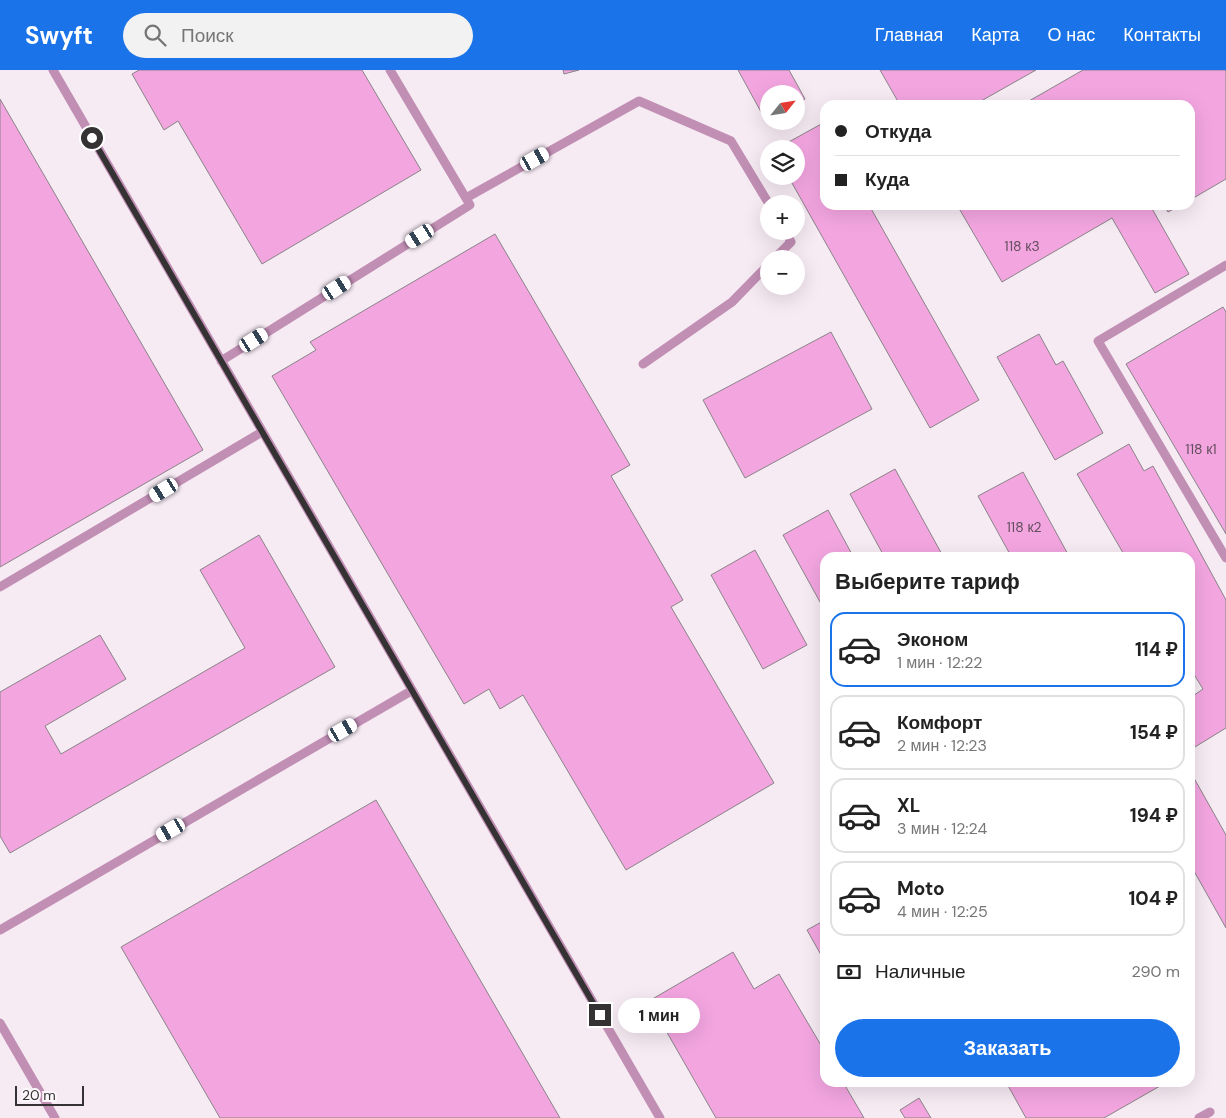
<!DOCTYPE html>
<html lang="ru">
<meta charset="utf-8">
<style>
body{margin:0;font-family:"DM Sans",sans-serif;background:#f2f2f2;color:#222;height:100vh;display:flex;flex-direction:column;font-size:19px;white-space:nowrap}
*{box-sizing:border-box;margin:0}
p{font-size:16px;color:#767676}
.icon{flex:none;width:28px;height:28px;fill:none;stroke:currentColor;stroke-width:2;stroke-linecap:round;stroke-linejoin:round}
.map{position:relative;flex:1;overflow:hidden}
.sheet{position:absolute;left:820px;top:482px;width:375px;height:535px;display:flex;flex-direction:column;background:#fff;border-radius:15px;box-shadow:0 5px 20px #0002}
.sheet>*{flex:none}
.banner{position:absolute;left:820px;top:30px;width:375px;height:110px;border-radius:15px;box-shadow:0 5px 20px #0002;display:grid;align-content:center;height:110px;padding:0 15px;background:#fff}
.needle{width:32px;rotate:60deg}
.buttons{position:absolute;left:760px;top:15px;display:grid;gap:10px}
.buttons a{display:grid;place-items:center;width:45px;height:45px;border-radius:50%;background:#fff;box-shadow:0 5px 20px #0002;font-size:25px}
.scale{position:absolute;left:15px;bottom:12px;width:69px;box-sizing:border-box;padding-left:5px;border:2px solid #343233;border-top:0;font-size:14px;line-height:18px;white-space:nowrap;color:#343233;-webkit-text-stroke:4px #fcf7fb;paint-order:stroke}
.end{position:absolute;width:22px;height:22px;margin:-11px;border:6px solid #343233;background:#fff;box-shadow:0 0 0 2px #fff}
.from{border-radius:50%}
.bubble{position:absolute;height:35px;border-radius:18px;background:#fff;box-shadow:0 5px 20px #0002;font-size:16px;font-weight:700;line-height:35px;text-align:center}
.car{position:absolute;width:15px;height:30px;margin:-15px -8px;border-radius:6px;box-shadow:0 0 4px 1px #0007;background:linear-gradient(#fff 24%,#345 0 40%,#fff 0 76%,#345 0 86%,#fff 0)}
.banner b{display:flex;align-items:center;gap:18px;height:48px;font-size:19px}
.banner b+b{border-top:1px solid #e0e0e0}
.banner i{width:12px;height:12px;background:#222}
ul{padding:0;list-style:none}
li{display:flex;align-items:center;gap:15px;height:75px;margin:0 10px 8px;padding:0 5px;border:2px solid #e0e0e0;border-radius:15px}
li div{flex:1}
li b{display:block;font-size:19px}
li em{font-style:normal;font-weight:700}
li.selected{border-color:#1a73e8}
li>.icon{width:45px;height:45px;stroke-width:1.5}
h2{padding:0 15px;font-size:22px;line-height:60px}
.pay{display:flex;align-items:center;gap:12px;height:55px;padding:0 15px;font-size:19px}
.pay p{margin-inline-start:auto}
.cta{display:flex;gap:10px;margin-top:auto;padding:10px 15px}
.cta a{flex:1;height:58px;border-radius:30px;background:#1a73e8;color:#fff;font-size:20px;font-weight:700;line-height:58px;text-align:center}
header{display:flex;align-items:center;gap:30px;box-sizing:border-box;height:70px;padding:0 25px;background:#1a73e8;color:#fff}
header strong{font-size:24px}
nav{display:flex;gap:28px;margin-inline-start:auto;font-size:18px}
.search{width:350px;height:45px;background:#f2f2f2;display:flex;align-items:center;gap:12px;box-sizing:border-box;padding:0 18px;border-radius:28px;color:#767676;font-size:19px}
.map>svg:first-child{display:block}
.built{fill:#f6eaf3;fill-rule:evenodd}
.building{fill:#f3a5e0;stroke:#898487}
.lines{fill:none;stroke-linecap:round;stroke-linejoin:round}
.lane{stroke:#c18eb4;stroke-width:9}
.route{stroke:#343233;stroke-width:6}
.labels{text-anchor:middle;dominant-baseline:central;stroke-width:4;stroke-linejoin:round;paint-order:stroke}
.number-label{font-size:14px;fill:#644f5e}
</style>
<header>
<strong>Swyft</strong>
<div class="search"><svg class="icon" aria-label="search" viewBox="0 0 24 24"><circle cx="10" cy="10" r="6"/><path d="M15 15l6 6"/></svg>Поиск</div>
<nav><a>Главная</a><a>Карта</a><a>О нас</a><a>Контакты</a></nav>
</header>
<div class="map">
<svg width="1226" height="1048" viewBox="0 0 1226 1048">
<rect width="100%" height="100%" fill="#fcf7fb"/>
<path class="built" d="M0,0H1226V1048H0ZM769,24H796V51H769ZM825,35H1190V135H825ZM769,79H796V106H769ZM769,134H796V161H769ZM769,189H796V216H769ZM825,488H1190V1012H825Z"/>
<path class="building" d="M139,0H362L421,100L262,194L178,51L164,60L132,4Z
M563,0H579L564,4Z
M738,0H789L805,29L796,34V24H769V49L766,51Z
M880,0H1036L974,35H900Z
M1083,0H1226V109L1190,130V35H1022Z
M0,29L203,380L0,497Z
M823,53L825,56V135H869L979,330L930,358L788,106H796V79H776Z
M957,135H1150L1189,204L1155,223L1112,148L1002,212Z
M1164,135H1181L1168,142Z
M495,164L630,395L611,406L683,530L671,537L774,713L626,800L523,625L500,639L489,619L464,634L272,306L316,280L310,272Z
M1223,237L1226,242V464L1126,294Z
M831,262L872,339L745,408L703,330Z
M1039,264L1056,295L1063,291L1103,363L1055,390L997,287Z
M1129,374L1144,401L1153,396L1226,530V658L1190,680V628L1203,619L1190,598V488H1126L1077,404Z
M895,399L944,488H885L850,424Z
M1023,402L1070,488H1012L978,426Z
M828,440L854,488H825V541L783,465Z
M259,465L335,597L10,783L0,766V622L100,565L126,609L45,656L61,684L245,578L200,500Z
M755,480L807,575L763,599L711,505Z
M1190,701L1226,765V858L1190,794Z
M376,730L560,1048H220L121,877Z
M825,850V892L807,860Z
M733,882L754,919L779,904L825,982V1012H843L864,1048H716L649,931Z
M1006,1012H1167L1104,1048H1026Z
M919,1028L931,1048H905L900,1040Z"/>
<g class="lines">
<path class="lane" d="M53,0L660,1048
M466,128L639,31L731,71L769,134
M774,189L791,172L785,161
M1226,195L1098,271L1226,488
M221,291L470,135L390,0
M643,294L732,232L769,194
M0,517L262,362
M0,860L411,621
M0,953L55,1048
M1199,1048L1210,1042"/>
</g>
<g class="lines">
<path class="route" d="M92,68L600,945"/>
</g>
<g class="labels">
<g class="number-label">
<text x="1022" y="176">118 к3</text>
<text x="1201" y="379">118 к1</text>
<text x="1024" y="457">118 к2</text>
</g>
</g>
</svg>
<div class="buttons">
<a><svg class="needle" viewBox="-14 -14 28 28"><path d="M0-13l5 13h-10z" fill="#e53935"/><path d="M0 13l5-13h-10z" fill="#767676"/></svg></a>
<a><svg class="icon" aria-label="layers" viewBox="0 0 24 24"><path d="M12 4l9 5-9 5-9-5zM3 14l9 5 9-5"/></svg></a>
<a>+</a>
<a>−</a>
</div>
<div class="scale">20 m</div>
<i class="end from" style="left:92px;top:68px"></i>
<i class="end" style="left:600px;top:945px"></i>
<div class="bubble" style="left:618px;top:928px;width:82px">1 мин</div>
<i class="car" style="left:535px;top:89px;rotate:61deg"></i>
<i class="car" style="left:420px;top:166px;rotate:238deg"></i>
<i class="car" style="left:337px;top:218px;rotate:58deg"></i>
<i class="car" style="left:254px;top:270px;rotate:58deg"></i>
<i class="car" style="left:164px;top:420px;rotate:239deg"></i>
<i class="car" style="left:343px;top:660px;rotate:60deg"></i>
<i class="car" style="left:171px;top:760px;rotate:240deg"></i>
<div class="banner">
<b><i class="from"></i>Откуда</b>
<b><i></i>Куда</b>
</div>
<section class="sheet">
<h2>Выберите тариф</h2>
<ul>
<li class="selected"><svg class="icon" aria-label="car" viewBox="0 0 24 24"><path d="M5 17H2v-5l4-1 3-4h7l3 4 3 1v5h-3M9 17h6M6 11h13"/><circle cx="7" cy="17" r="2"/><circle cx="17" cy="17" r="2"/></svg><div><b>Эконом</b><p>1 мин · 12:22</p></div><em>114 ₽</em></li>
<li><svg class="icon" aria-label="car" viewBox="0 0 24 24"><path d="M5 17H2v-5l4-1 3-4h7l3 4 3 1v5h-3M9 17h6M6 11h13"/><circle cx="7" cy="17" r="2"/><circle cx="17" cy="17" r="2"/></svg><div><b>Комфорт</b><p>2 мин · 12:23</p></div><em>154 ₽</em></li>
<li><svg class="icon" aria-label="car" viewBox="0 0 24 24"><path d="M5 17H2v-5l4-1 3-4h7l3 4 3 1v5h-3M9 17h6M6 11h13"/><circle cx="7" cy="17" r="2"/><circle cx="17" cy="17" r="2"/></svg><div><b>XL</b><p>3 мин · 12:24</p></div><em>194 ₽</em></li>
<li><svg class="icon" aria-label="car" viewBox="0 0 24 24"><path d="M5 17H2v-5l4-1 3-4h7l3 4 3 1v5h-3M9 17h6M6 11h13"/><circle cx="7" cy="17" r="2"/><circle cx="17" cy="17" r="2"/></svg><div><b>Moto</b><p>4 мин · 12:25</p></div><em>104 ₽</em></li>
</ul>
<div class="pay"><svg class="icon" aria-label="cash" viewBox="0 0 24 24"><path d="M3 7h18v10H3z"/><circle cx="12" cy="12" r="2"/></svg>Наличные<p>290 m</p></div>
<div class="cta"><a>Заказать</a></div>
</section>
</div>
